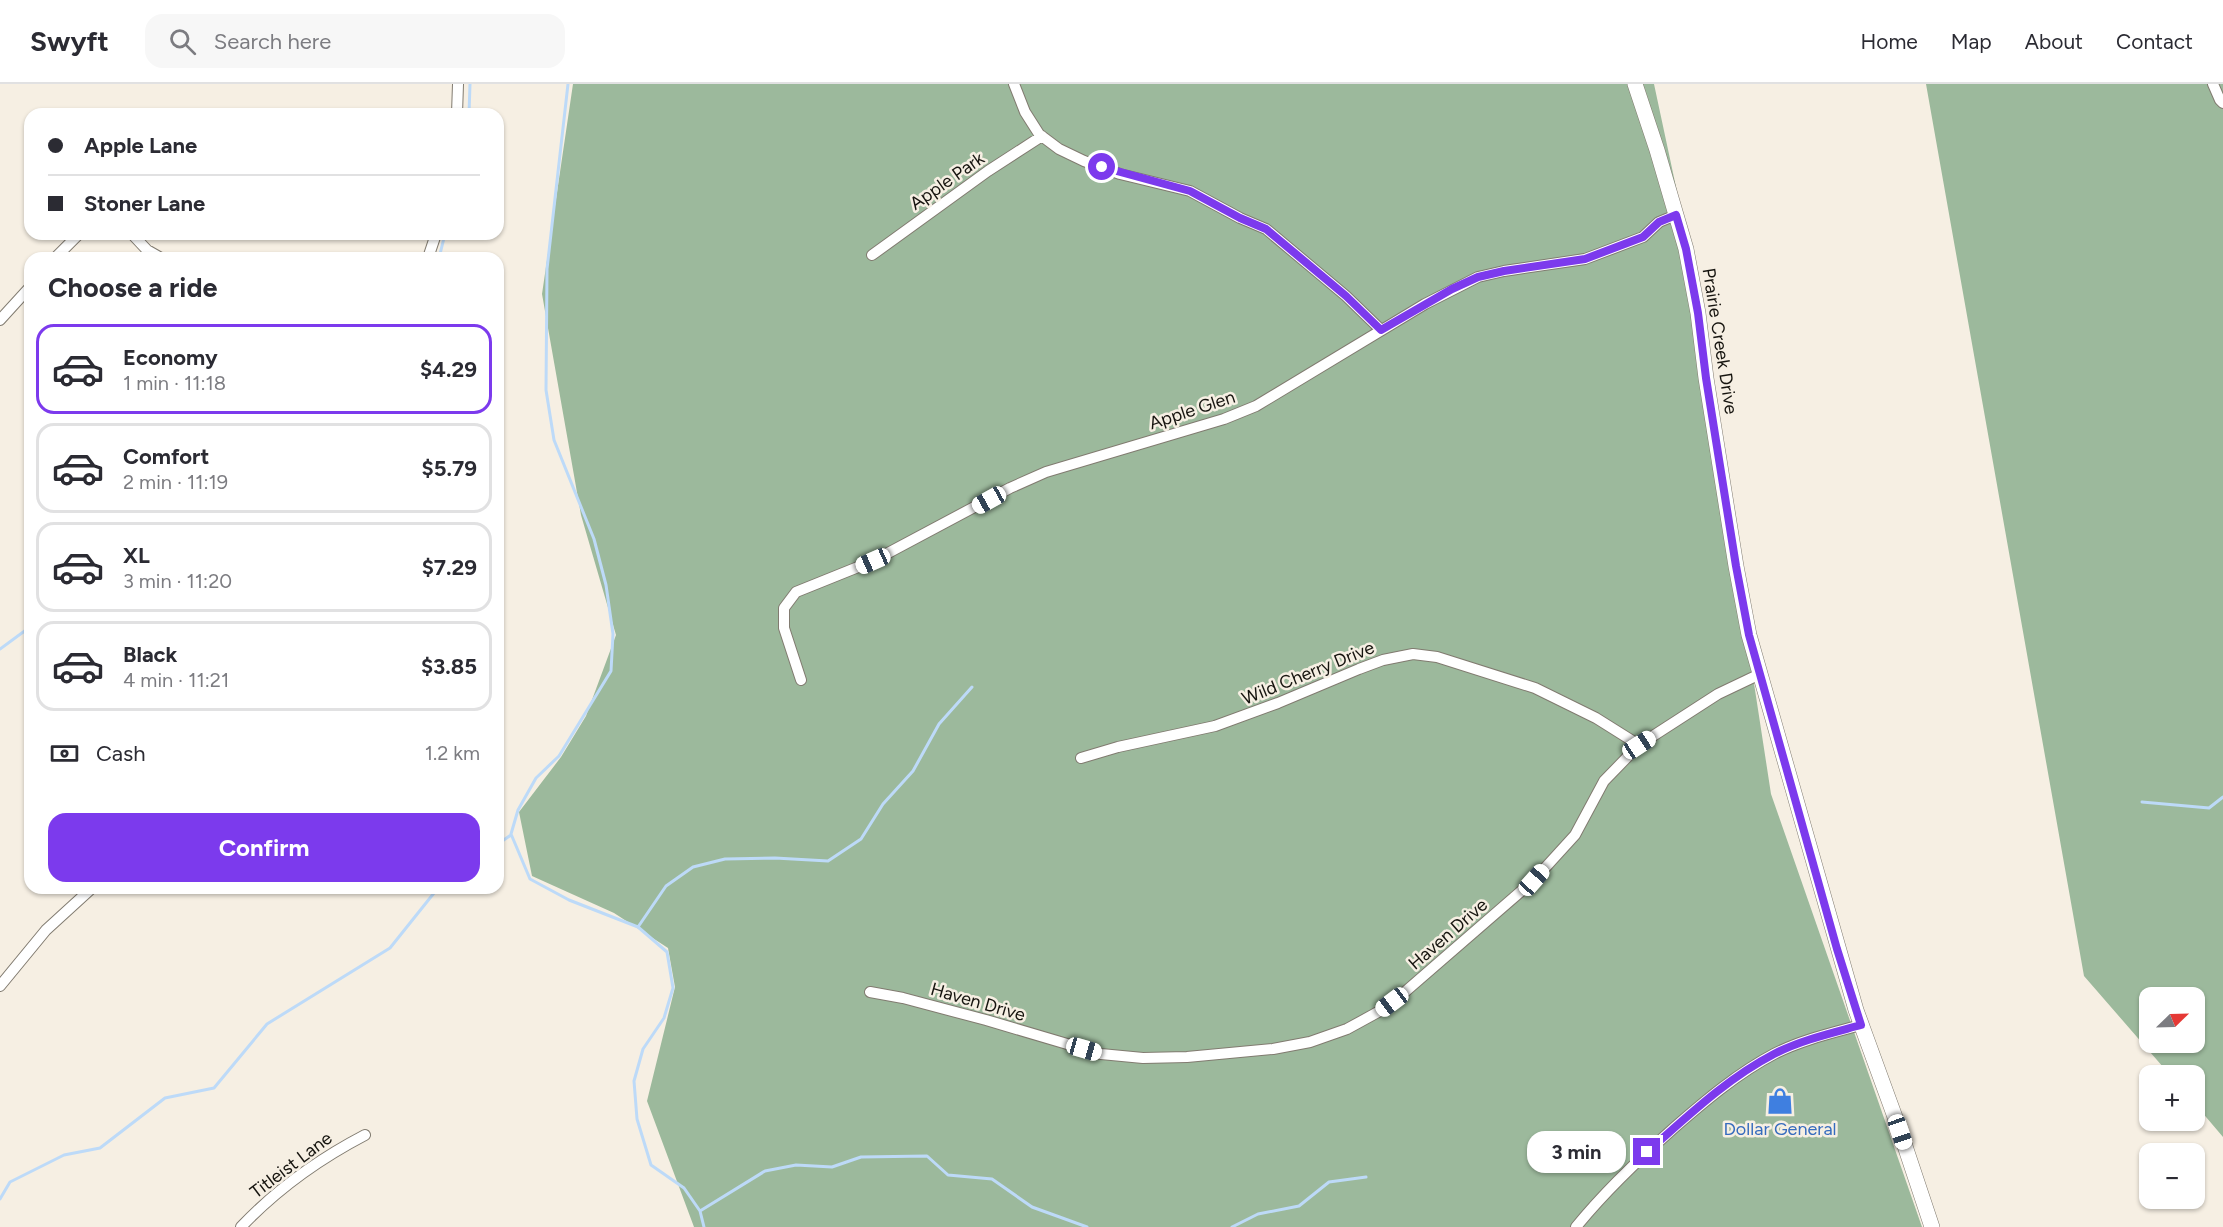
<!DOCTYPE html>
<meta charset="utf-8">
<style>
body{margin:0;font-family:Figtree,sans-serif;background:#f7f7f7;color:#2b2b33;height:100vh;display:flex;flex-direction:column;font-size:22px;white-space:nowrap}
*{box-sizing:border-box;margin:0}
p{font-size:20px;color:#7c7c81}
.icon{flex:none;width:33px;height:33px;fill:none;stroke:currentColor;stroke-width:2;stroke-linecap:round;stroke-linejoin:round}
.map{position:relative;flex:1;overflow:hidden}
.details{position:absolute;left:24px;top:168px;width:480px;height:642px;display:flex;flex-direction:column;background:#fff;border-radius:18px;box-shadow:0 2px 4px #0004}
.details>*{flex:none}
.hud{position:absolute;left:24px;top:24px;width:480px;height:132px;border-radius:18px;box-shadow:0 2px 4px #0004;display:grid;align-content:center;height:132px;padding:0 24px;background:#fff}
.needle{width:39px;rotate:67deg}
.fabs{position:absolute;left:2139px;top:903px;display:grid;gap:12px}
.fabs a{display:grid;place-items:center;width:66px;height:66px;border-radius:12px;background:#fff;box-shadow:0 2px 4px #0004;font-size:30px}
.end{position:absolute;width:27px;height:27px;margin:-14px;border:8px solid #7c3aed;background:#fff;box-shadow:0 0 0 3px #fff}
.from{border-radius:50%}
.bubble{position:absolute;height:42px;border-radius:18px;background:#fff;box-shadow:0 2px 4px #0004;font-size:20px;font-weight:700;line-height:42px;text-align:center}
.car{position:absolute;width:18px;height:36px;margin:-18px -9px;border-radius:8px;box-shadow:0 0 4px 2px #0007;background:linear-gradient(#fff 24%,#345 0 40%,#fff 0 76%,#345 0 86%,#fff 0)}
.hud b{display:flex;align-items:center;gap:21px;height:57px;font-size:22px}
.hud b+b{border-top:2px solid #e1e1e2}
.hud i{width:15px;height:15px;background:#2b2b33}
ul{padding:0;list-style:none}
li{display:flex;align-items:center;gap:18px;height:90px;margin:0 12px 9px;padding:0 12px;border:3px solid #e1e1e2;border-radius:18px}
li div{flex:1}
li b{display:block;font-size:22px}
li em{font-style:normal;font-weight:700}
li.active{border-color:#7c3aed}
li>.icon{width:54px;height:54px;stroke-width:1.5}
h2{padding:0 24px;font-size:27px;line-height:72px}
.pay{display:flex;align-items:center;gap:15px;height:66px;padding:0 24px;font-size:22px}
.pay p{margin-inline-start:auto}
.cta{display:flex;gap:12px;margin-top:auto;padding:12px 24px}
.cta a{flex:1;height:69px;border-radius:18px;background:#7c3aed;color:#fff;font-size:24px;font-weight:700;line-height:69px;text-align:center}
header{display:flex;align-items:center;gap:36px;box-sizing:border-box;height:84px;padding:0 30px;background:#fff;border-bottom:2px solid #e1e1e2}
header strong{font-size:28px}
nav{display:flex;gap:33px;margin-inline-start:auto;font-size:21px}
.search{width:420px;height:54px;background:#f7f7f7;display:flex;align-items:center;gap:15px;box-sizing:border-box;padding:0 21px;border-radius:18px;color:#7c7c81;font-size:22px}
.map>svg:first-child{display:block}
.forest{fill:#9cb99c;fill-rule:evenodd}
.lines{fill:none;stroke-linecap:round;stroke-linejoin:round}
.stream{stroke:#bddaf8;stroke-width:3}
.street-casing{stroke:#817b70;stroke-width:12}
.secondary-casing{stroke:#817b70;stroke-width:16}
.street{stroke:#fff;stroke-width:10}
.secondary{stroke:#fff;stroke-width:15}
.route{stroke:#7c3aed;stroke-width:8}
.labels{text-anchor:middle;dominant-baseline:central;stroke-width:5;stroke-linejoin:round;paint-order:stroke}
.street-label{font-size:18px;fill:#16140f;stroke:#f6efe3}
.shop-label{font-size:18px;fill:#366cbe;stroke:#f6efe3}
</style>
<header>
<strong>Swyft</strong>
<div class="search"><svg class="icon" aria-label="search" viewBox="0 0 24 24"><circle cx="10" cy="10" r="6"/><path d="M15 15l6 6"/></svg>Search here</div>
<nav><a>Home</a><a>Map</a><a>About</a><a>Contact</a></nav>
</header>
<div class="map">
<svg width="2223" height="1143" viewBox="0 0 2223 1143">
<rect width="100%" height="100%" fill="#f6efe3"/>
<path class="forest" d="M573,0H1654L1682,131L1771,710L1922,1143H694L647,1017L675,903L668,864L614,829L532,792L519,728L561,673L586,632L616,551L581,431L542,210Z
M1926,0H2223V1053L2195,1020L2194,992L2170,991L2084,892ZM2150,914H2194V958H2150Z"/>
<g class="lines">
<path class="stream" d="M568,0L547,185L546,306L554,356L594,455L606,501L613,550L611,587L559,672L536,694L518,726L511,750L530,795L569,816L638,843L667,868L673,904L664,934L643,965L634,997L637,1035L651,1081L684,1104L700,1127L704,1143
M469,30L470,0
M439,174L445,150
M0,565L30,543
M2142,718L2209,724L2223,713
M498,760L511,751
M638,843L666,802L693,783L725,775L775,774L828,777L861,755L883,720L913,687L939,640L972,603
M0,1115L10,1098L64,1071L100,1064L165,1014L214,1004L267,940L390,864L438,804
M700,1127L765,1087L796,1081L832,1083L861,1073L927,1072L948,1091L992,1095L1032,1123L1087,1143
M1232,1143L1258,1130L1299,1122L1329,1098L1366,1093"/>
<defs>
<path id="street" d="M1014,0L1025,28L1039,50L1059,65L1084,77L1120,90L1190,107L1240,134L1266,145L1346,212L1381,246
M2213,0L2220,16L2223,19
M457,30L458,0
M132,150L147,166L161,174
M872,171L988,87L1042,52
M55,174L79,150
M428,174L436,150
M0,236L30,203
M801,596L784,544V524L796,508L873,477L1010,404L1046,388L1224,335L1256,322L1425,220L1478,193L1504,187L1585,175L1643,153L1659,138L1676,131
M1081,674L1118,663L1215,642L1278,619L1359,585L1383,576L1413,570L1437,573L1535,604L1596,634L1639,661
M0,902L46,846L92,804
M870,908L903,914L986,936L1101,970L1143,974L1187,973L1273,965L1310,958L1347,945L1378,928L1406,907L1534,796L1575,751L1604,697L1639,661L1718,610L1760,590
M241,1143C277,1105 319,1075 365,1051
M1576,1143C1606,1106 1640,1074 1675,1043C1706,1016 1738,989 1774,970C1801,956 1832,949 1861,941"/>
<path id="secondary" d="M1635,0L1657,66L1686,165L1698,229L1706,294L1736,482L1749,551L1856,926L1899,1044L1932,1143"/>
</defs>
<use href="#street" class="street-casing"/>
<use href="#secondary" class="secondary-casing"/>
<use href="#street" class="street"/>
<use href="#secondary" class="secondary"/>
</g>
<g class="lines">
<path class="route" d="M1102,83L1190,107L1240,134L1266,145L1346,212L1381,246L1452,205L1478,193L1504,187L1585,175L1643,153L1659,138L1676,131L1686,165L1698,229L1706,294L1736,482L1749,551L1837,865L1861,941C1832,949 1801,956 1774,970C1726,995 1687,1033 1647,1068"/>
</g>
<defs>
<symbol id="shop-bare" viewBox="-9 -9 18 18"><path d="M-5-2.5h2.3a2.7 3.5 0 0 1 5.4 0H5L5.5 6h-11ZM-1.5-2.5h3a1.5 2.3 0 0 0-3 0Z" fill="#3f7fe0" stroke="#f6efe3" stroke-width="2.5" paint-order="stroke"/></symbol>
</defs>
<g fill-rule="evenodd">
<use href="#shop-bare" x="1761" y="998" width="38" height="38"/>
</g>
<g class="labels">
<g class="street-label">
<text transform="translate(947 97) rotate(-35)">Apple Park</text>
<text transform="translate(1720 257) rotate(81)">Prairie Creek Drive</text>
<text transform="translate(1192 326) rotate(-18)">Apple Glen</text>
<text transform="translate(1308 589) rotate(-22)">Wild Cherry Drive</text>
<text transform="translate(1448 850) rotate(-41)">Haven Drive</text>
<text transform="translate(978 918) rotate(16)">Haven Drive</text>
<text transform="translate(291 1081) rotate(-37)">Titleist Lane</text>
</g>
<g class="shop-label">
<text x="1780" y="1045">Dollar General</text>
</g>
</g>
</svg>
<div class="fabs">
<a><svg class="needle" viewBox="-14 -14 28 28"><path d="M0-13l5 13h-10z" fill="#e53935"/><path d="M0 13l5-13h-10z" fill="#7c7c81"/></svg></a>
<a>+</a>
<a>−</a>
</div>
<i class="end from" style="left:1102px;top:83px"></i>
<i class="end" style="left:1647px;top:1068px"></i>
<div class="bubble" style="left:1527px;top:1047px;width:99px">3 min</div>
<i class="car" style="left:989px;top:416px;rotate:241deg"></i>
<i class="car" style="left:873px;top:477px;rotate:246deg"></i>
<i class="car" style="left:1639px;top:661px;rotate:57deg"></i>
<i class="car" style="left:1534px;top:796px;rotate:42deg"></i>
<i class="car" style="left:1392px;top:918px;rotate:233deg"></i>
<i class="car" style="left:1084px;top:965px;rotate:106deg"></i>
<i class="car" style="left:1900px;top:1048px;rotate:161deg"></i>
<div class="hud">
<b><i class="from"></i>Apple Lane</b>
<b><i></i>Stoner Lane</b>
</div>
<section class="details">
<h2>Choose a ride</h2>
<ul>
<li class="active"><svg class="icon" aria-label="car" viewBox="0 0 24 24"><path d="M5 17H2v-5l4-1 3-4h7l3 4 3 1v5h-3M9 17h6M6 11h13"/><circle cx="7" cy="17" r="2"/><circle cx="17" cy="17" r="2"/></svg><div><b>Economy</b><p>1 min · 11:18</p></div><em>$4.29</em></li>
<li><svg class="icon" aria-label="car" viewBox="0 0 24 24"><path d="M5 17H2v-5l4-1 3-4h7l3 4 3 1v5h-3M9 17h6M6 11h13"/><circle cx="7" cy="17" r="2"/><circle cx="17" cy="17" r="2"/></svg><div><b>Comfort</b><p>2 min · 11:19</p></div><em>$5.79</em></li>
<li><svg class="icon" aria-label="car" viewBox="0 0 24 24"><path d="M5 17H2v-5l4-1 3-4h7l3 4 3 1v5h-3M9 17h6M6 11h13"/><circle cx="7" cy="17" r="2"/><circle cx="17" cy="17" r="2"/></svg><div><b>XL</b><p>3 min · 11:20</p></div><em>$7.29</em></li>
<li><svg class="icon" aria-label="car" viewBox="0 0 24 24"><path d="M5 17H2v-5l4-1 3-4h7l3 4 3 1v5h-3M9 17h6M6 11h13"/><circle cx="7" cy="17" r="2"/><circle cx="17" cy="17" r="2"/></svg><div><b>Black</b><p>4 min · 11:21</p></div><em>$3.85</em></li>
</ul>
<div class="pay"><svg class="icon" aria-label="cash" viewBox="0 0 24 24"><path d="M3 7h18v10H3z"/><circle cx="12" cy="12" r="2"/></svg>Cash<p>1.2 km</p></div>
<div class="cta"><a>Confirm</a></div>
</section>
</div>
